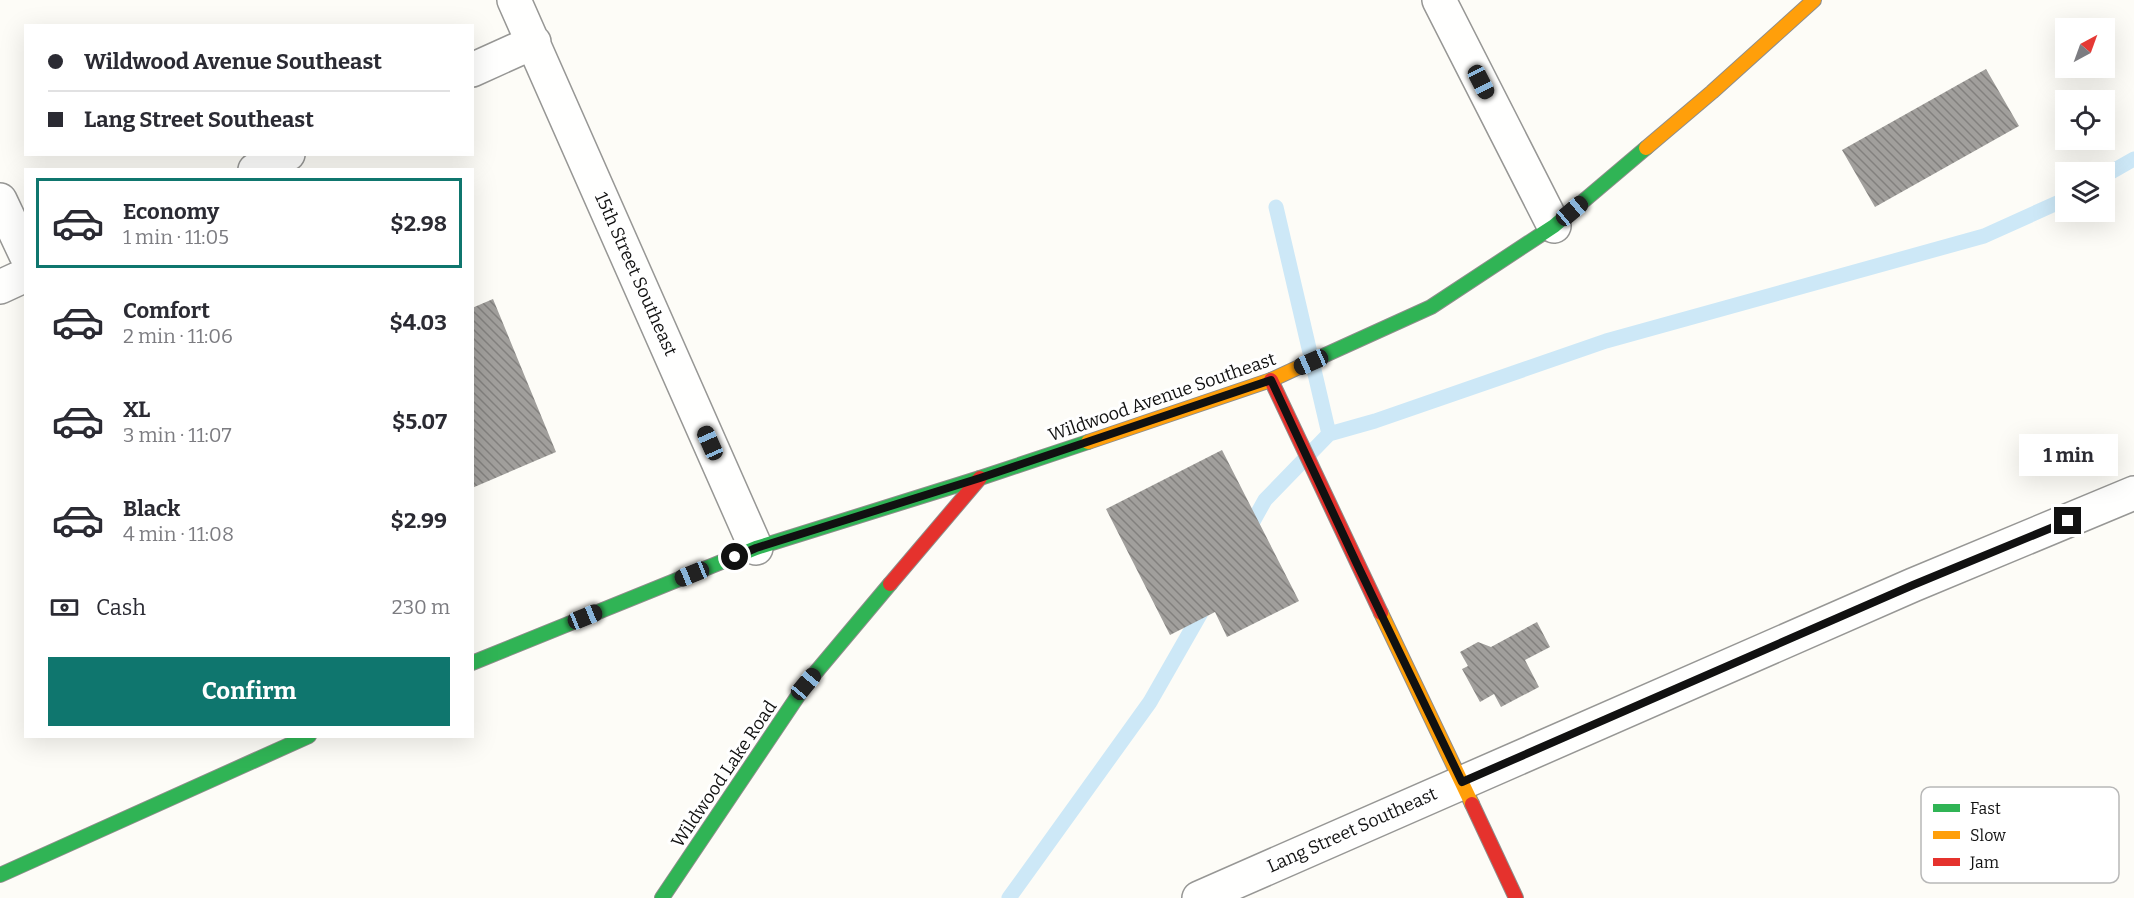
<!DOCTYPE html>
<meta charset="utf-8">
<style>
body{margin:0;font-family:Bitter,serif;background:#f2f2f3;color:#2b2b33;height:100vh;display:flex;flex-direction:column;font-size:22px;white-space:nowrap}
*{box-sizing:border-box;margin:0}
p{font-size:20px;color:#7c7c81}
.icon{flex:none;width:33px;height:33px;fill:none;stroke:currentColor;stroke-width:2;stroke-linecap:round;stroke-linejoin:round}
.map{position:relative;flex:1;overflow:hidden}
.panel{position:absolute;left:24px;top:168px;width:450px;height:570px;display:flex;flex-direction:column;background:#fff;border-radius:0px;box-shadow:0 6px 24px #0002}
.panel>*{flex:none}
.guide{position:absolute;left:24px;top:24px;width:450px;height:132px;border-radius:0px;box-shadow:0 6px 24px #0002;display:grid;align-content:center;height:132px;padding:0 24px;background:#fff}
.needle{width:39px;rotate:41deg}
.tools{position:absolute;left:2055px;top:18px;display:grid;gap:12px}
.tools a{display:grid;place-items:center;width:60px;height:60px;border-radius:0px;background:#fff;box-shadow:0 6px 24px #0002;font-size:30px}
.end{position:absolute;width:27px;height:27px;margin:-14px;border:8px solid #111;background:#fff;box-shadow:0 0 0 3px #fff}
.from{border-radius:50%}
.bubble{position:absolute;height:42px;border-radius:0px;background:#fff;box-shadow:0 6px 24px #0002;font-size:20px;font-weight:700;line-height:42px;text-align:center}
.car{position:absolute;width:18px;height:36px;margin:-18px -9px;border-radius:8px;box-shadow:0 0 4px 2px #0007;background:linear-gradient(#222 24%,#8ab4d8 0 40%,#222 0 76%,#8ab4d8 0 86%,#222 0)}
.guide b{display:flex;align-items:center;gap:21px;height:57px;font-size:22px}
.guide b+b{border-top:2px solid #e1e1e2}
.guide i{width:15px;height:15px;background:#2b2b33}
ul{padding:10px 0 0;list-style:none}
li{display:flex;align-items:center;gap:18px;height:90px;margin:0 12px 9px;padding:0 12px;border:3px solid transparent;border-radius:0px}
li div{flex:1}
li b{display:block;font-size:22px}
li em{font-style:normal;font-weight:700}
li.on{border-color:#0f766e}
li>.icon{width:54px;height:54px;stroke-width:1.5}
.pay{display:flex;align-items:center;gap:15px;height:66px;padding:0 24px;font-size:22px}
.pay p{margin-inline-start:auto}
.action{display:flex;gap:12px;margin-top:auto;padding:12px 24px}
.action a{flex:1;height:69px;border-radius:0px;background:#0f766e;color:#fff;font-size:24px;font-weight:700;line-height:69px;text-align:center}
.map>svg:first-child{display:block}
.lines{fill:none;stroke-linecap:round;stroke-linejoin:round}
.stream{stroke:#cde8f7;stroke-width:15}
.building{fill:url(#building-back-hatch)}
.street-casing{stroke:#979795;stroke-width:36}
.fast-casing{stroke:#8e8d8b;stroke-width:16}
.slow-casing{stroke:#8e8d8b;stroke-width:16}
.jam-casing{stroke:#8e8d8b;stroke-width:16}
.street{stroke:#fffffe;stroke-width:33}
.fast{stroke:#30b455;stroke-width:14}
.slow{stroke:#ff9f0a;stroke-width:14}
.jam{stroke:#e5322d;stroke-width:14}
.route{stroke:#111;stroke-width:8}
.labels{text-anchor:middle;dominant-baseline:central;stroke-width:6;stroke-linejoin:round;paint-order:stroke}
.street-label{font-size:18px;fill:#111;stroke:#fff}
.key{fill:#fff;stroke:#b8b8b8;stroke-width:1.5}
.key-label{font-size:16px;fill:#111}
</style>
<div class="map">
<svg width="2134" height="898" viewBox="0 0 2134 898">
<defs>
<pattern id="building-back-hatch" width="6" height="6" patternUnits="userSpaceOnUse" patternTransform="scale(1.5)"><rect width="6" height="6" fill="#a19f9c"/><path d="M-1 5l2 2M0 0l6 6M5-1l2 2" fill="none" stroke="#82807e"/></pattern>
</defs>
<rect width="100%" height="100%" fill="#fdfcf7"/>
<g class="lines">
<path class="stream" d="M2104,176L2134,159
M1276,207L1329,434
M1246,534L1265,500L1329,434L1375,421L1606,341L1984,236L2066,199
M1009,898L1150,702L1206,604"/>
</g>
<path class="building" d="M1986,69L2019,126L1875,207L1842,150Z
M493,299L556,452L472,488V308Z
M1222,450L1299,601L1227,637L1215,612L1170,635L1106,509Z
M1537,622L1550,647L1525,660L1539,687L1501,707L1494,694L1480,702L1462,669L1468,666L1460,652L1478,642L1491,647Z"/>
<g class="lines">
<defs>
<path id="street" d="M514,0L756,548
M1439,0L1554,226
M472,70L534,42
M255,170L288,154
M0,200L26,255
M0,287L26,275
M1199,898L1913,585L2134,493"/>
<path id="fast" d="M1312,361L1431,307L1554,226L1646,148
M472,663L756,548L980,478L1088,442
M0,875L309,736
M662,898L806,684L890,584"/>
<path id="slow" d="M1646,148L1712,92L1814,0
M1088,442L1271,380L1312,361
M1381,613L1472,804"/>
<path id="jam" d="M1271,380L1381,613
M890,584L980,478
M1472,804L1516,898"/>
</defs>
<use href="#street" class="street-casing"/>
<use href="#fast" class="fast-casing"/>
<use href="#slow" class="slow-casing"/>
<use href="#jam" class="jam-casing"/>
<use href="#street" class="street"/>
<use href="#fast" class="fast"/>
<use href="#slow" class="slow"/>
<use href="#jam" class="jam"/>
</g>
<g class="lines">
<path class="route" d="M735,557L756,548L980,478L1271,380L1356,562L1462,782L1913,585L2068,521"/>
</g>
<g class="labels">
<g class="street-label">
<text transform="translate(636 274) rotate(66)">15th Street Southeast</text>
<text transform="translate(1162 397) rotate(-19)">Wildwood Avenue Southeast</text>
<text transform="translate(724 774) rotate(-56)">Wildwood Lake Road</text>
<text transform="translate(1352 830) rotate(-24)">Lang Street Southeast</text>
</g>
</g>
<rect x="1921" y="787" width="198" height="96" rx="9" class="key"/>
<rect x="1933" y="804" width="27" height="8" fill="#30b455"/>
<rect x="1933" y="831" width="27" height="8" fill="#ff9f0a"/>
<rect x="1933" y="858" width="27" height="8" fill="#e5322d"/>
<g class="key-label">
<text x="1970" y="814">Fast</text>
<text x="1970" y="841">Slow</text>
<text x="1970" y="868">Jam</text>
</g>
</svg>
<div class="tools">
<a><svg class="needle" viewBox="-14 -14 28 28"><path d="M0-13l5 13h-10z" fill="#e53935"/><path d="M0 13l5-13h-10z" fill="#7c7c81"/></svg></a>
<a><svg class="icon" aria-label="locate" viewBox="0 0 24 24"><circle cx="12" cy="12" r="6"/><path d="M12 2v4M12 18v4M2 12h4M18 12h4"/></svg></a>
<a><svg class="icon" aria-label="layers" viewBox="0 0 24 24"><path d="M12 4l9 5-9 5-9-5zM3 14l9 5 9-5"/></svg></a>
</div>
<i class="end from" style="left:735px;top:557px"></i>
<i class="end" style="left:2068px;top:521px"></i>
<div class="bubble" style="left:2019px;top:434px;width:99px">1 min</div>
<i class="car" style="left:1481px;top:82px;rotate:153deg"></i>
<i class="car" style="left:1572px;top:211px;rotate:50deg"></i>
<i class="car" style="left:1311px;top:362px;rotate:246deg"></i>
<i class="car" style="left:710px;top:443px;rotate:336deg"></i>
<i class="car" style="left:692px;top:574px;rotate:248deg"></i>
<i class="car" style="left:585px;top:617px;rotate:68deg"></i>
<i class="car" style="left:806px;top:684px;rotate:40deg"></i>
<div class="guide">
<b><i class="from"></i>Wildwood Avenue Southeast</b>
<b><i></i>Lang Street Southeast</b>
</div>
<section class="panel">
<ul>
<li class="on"><svg class="icon" aria-label="car" viewBox="0 0 24 24"><path d="M5 17H2v-5l4-1 3-4h7l3 4 3 1v5h-3M9 17h6M6 11h13"/><circle cx="7" cy="17" r="2"/><circle cx="17" cy="17" r="2"/></svg><div><b>Economy</b><p>1 min · 11:05</p></div><em>$2.98</em></li>
<li><svg class="icon" aria-label="car" viewBox="0 0 24 24"><path d="M5 17H2v-5l4-1 3-4h7l3 4 3 1v5h-3M9 17h6M6 11h13"/><circle cx="7" cy="17" r="2"/><circle cx="17" cy="17" r="2"/></svg><div><b>Comfort</b><p>2 min · 11:06</p></div><em>$4.03</em></li>
<li><svg class="icon" aria-label="car" viewBox="0 0 24 24"><path d="M5 17H2v-5l4-1 3-4h7l3 4 3 1v5h-3M9 17h6M6 11h13"/><circle cx="7" cy="17" r="2"/><circle cx="17" cy="17" r="2"/></svg><div><b>XL</b><p>3 min · 11:07</p></div><em>$5.07</em></li>
<li><svg class="icon" aria-label="car" viewBox="0 0 24 24"><path d="M5 17H2v-5l4-1 3-4h7l3 4 3 1v5h-3M9 17h6M6 11h13"/><circle cx="7" cy="17" r="2"/><circle cx="17" cy="17" r="2"/></svg><div><b>Black</b><p>4 min · 11:08</p></div><em>$2.99</em></li>
</ul>
<div class="pay"><svg class="icon" aria-label="cash" viewBox="0 0 24 24"><path d="M3 7h18v10H3z"/><circle cx="12" cy="12" r="2"/></svg>Cash<p>230 m</p></div>
<div class="action"><a>Confirm</a></div>
</section>
</div>
